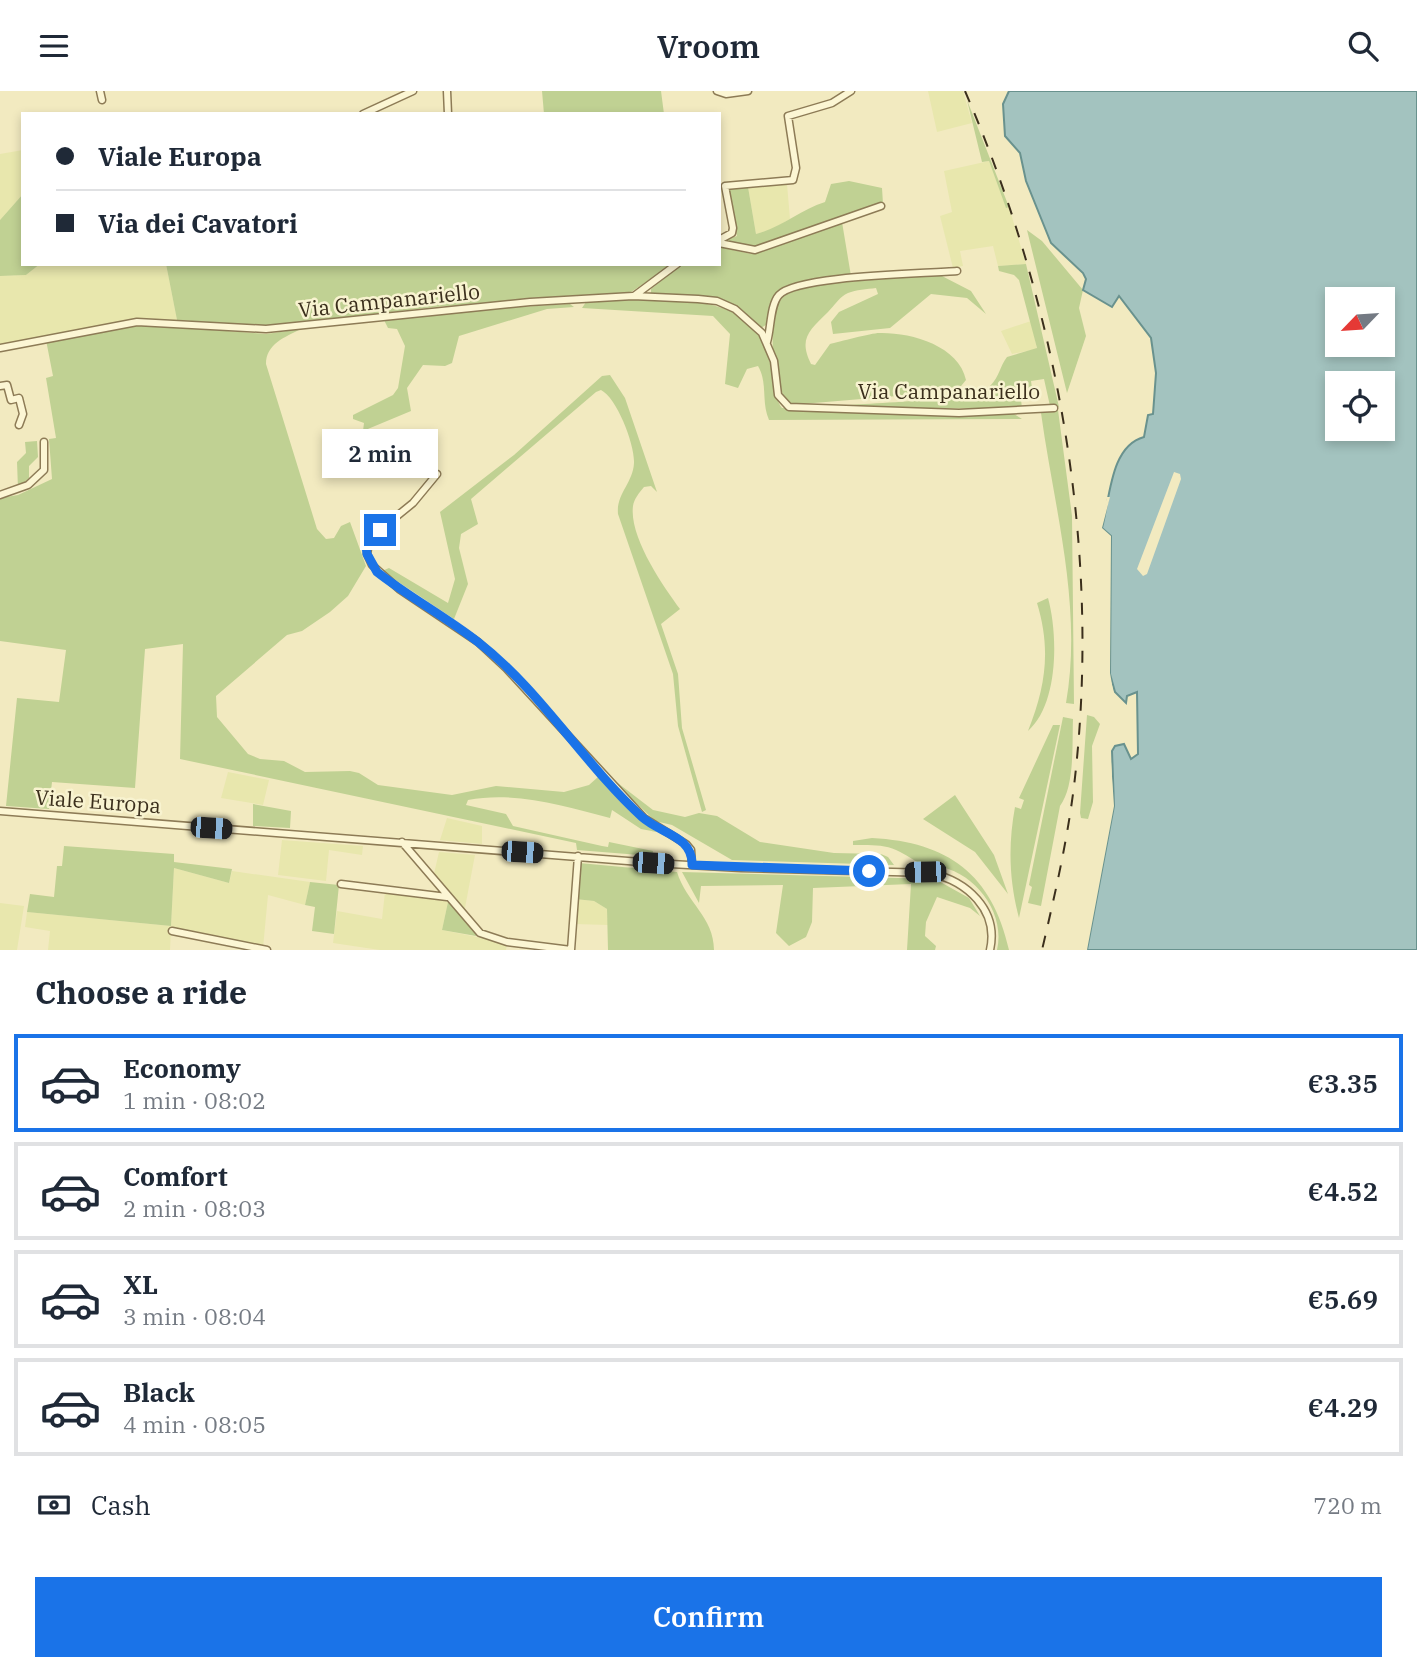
<!DOCTYPE html>
<meta charset="utf-8">
<style>
body{margin:0;font-family:"IBM Plex Serif",serif;background:#f6f6f7;color:#1f2937;height:100vh;display:flex;flex-direction:column;font-size:26px;white-space:nowrap}
*{box-sizing:border-box;margin:0}
p{font-size:23px;color:#747a83}
.icon{flex:none;width:38px;height:38px;fill:none;stroke:currentColor;stroke-width:2;stroke-linecap:round;stroke-linejoin:round}
.map{position:relative;height:859px;overflow:hidden}
.details{display:flex;flex-direction:column;background:#fff;flex:1}
.details>*{flex:none}
.top-card{position:absolute;left:21px;top:21px;width:700px;height:154px;border-radius:0px;box-shadow:0 4px 10px #0003;display:grid;align-content:center;height:154px;padding:0 35px;background:#fff}
.needle{width:46px;rotate:245deg}
.buttons{position:absolute;left:1325px;top:196px;display:grid;gap:14px}
.buttons a{display:grid;place-items:center;width:70px;height:70px;border-radius:0px;background:#fff;box-shadow:0 4px 10px #0003;font-size:35px}
.end{position:absolute;width:32px;height:32px;margin:-16px;border:9px solid #1a73e8;background:#fff;box-shadow:0 0 0 4px #fff}
.from{border-radius:50%}
.bubble{position:absolute;height:49px;border-radius:0px;background:#fff;box-shadow:0 4px 10px #0003;font-size:23px;font-weight:600;line-height:49px;text-align:center}
.car{position:absolute;width:21px;height:42px;margin:-21px -10px;border-radius:9px;box-shadow:0 0 5px 2px #0007;background:linear-gradient(#222 24%,#8ab4d8 0 40%,#222 0 76%,#8ab4d8 0 86%,#222 0)}
.top-card b{display:flex;align-items:center;gap:24px;height:66px;font-size:26px}
.top-card b+b{border-top:2px solid #e0e1e3}
.top-card i{width:18px;height:18px;background:#1f2937}
ul{padding:0;list-style:none}
li{display:flex;align-items:center;gap:21px;height:98px;margin:0 14px 10px;padding:0 21px;border:4px solid #e0e1e3;border-radius:0px}
li div{flex:1}
li b{display:block;font-size:26px}
li em{font-style:normal;font-weight:600}
li.selected{border-color:#1a73e8}
li>.icon{width:63px;height:63px;stroke-width:1.5}
h2{padding:0 35px;font-size:32px;line-height:84px}
.pay{display:flex;align-items:center;gap:18px;height:77px;padding:0 35px;font-size:26px}
.pay p{margin-inline-start:auto}
.primary-button{display:flex;gap:14px;margin-top:auto;padding:14px 35px}
.primary-button a{flex:1;height:80px;border-radius:0px;background:#1a73e8;color:#fff;font-size:28px;font-weight:600;line-height:80px;text-align:center}
header{display:flex;justify-content:space-between;align-items:center;height:91px;padding:0 35px;background:#fff;font-size:32px;font-weight:600}
.map>svg:first-child{display:block}
.farmland{fill:#e8e7ad}
.green{fill:#c0d193}
.water{fill:#a3c3bf;stroke:#69928e;stroke-width:2;fill-rule:evenodd}
.pier{fill:#f2eac0}
.lines{fill:none;stroke-linecap:round;stroke-linejoin:round}
.minor-casing{stroke:#8d7b56;stroke-width:9}
.minor{stroke:#fcf6d4;stroke-width:6}
.rail{stroke:#3b2f1c;stroke-width:2;stroke-dasharray:12 12;stroke-linecap:butt}
.route{stroke:#1a73e8;stroke-width:9}
.labels{text-anchor:middle;dominant-baseline:central;stroke-width:5;stroke-linejoin:round;paint-order:stroke}
.street-label{font-size:21px;fill:#3b2f1c;stroke:#f8f3d0}
</style>
<header><svg class="icon" aria-label="menu" viewBox="0 0 24 24"><path d="M4 6h16M4 12h16M4 18h16"/></svg>Vroom<svg class="icon" aria-label="search" viewBox="0 0 24 24"><circle cx="10" cy="10" r="6"/><path d="M15 15l6 6"/></svg></header>
<div class="map">
<svg width="1417" height="859" viewBox="0 0 1417 859">
<rect width="100%" height="100%" fill="#f2eac0"/>
<path class="farmland" d="M928,0H963L972,32L937,41Z
M23,59V103L0,129V63Z
M989,70L1006,116H1009L1026,173L998,175L993,155L960,160L963,175L953,177L940,125L952,121L944,80Z
M787,93L790,128L773,138L756,143L748,96Z
M40,173H166L177,229H132L0,254V185L26,184Z
M1031,230L1037,258L1012,263L1001,240Z
M228,681L269,689L263,714L221,707Z
M447,727L482,735V753L440,749Z
M282,749L363,755L362,764L329,759L326,790L278,784Z
M439,761L475,764L464,822L433,787Z
M174,777L229,792L232,780L310,791L305,814L268,804L263,857L171,838L170,859H48L50,840L25,836L27,821L171,835Z
M385,801L445,810L448,811L442,839L507,852L506,859H380L333,852L337,820L382,828Z
M575,808L594,810L607,818L608,834L574,833Z
M0,812L24,815L17,859H0Z"/>
<path class="green" d="M542,0H661L664,23H544Z
M967,9L1009,116L1006,117L989,70L982,71Z
M849,90L882,97L883,113L753,156L725,149L737,145L727,101L730,97L748,96L756,143C782,136 800,119 825,111L831,93Z
M23,103V173H40L26,184L0,185V129Z
M842,131L851,185L789,194L771,210C771,221 773,233 760,237L732,214L651,202V198L682,173H719V156L751,163Z
M1027,139L1042,150L1083,199L1079,217L1086,245L1067,302Z
M166,173H673L628,203L526,207L500,214L444,215L269,235L177,229Z
M1026,173L1059,316L1050,315L1044,288L1031,290L1032,297L1020,298L1022,318L829,316C860,311 973,312 991,294C999,286 1000,275 1007,266L1037,257L1019,189L1014,184L999,180L998,175Z
M940,184L971,200L986,223L967,207L931,203L890,237L833,243L831,231L839,221L878,203L876,197C867,198 856,199 848,202C840,205 834,215 828,221C810,239 798,247 811,273L815,274L830,253C838,251 872,242 879,242C909,241 959,254 966,289L957,300L790,314C771,294 765,222 785,200L829,192Z
M641,208C691,210 757,207 771,270C775,285 772,304 782,317L1014,323L1022,328L769,329C761,311 768,292 758,275L747,278L738,297L725,293L730,243L713,225L582,217L586,211Z
M570,213L574,216L547,218L459,245L452,272L445,275L423,274L407,297L411,320L363,340L364,332L353,328V324L393,304L398,297L405,255L397,238L388,237L384,229L439,221Z
M135,233L266,243L301,238C285,246 266,253 266,273L317,438L326,448L334,447L341,435L350,431L366,475L348,505L330,521L302,540L287,544L216,605L217,626L248,663L260,668L284,670L305,681L350,680L359,682L378,694L452,704L496,695L564,701L589,694L598,686L642,731L657,741L641,738L612,719L610,727C565,715 515,700 468,709L466,714L506,723L513,735L602,755L608,756L609,751L653,760L652,765L577,759L576,752L180,668L183,553L145,558L135,697L52,691L49,718L6,715L17,607L59,611L66,559L0,550V407L18,404L52,388L49,348L56,347L46,287L53,285L46,249Z
M610,284L625,307L657,401L651,395L644,396C639,402 634,408 633,415C629,446 663,495 680,518L661,533L678,583L682,637L706,719L702,721L678,635L673,583L618,423C616,403 633,392 634,372C635,354 617,307 601,299L596,301L471,408L478,433L461,443L459,457L468,493L454,528L382,480L389,477L448,512L455,488L440,421L514,364L602,285Z
M1058,319L1072,425L1074,613L1066,612C1083,515 1054,417 1041,322Z
M37,350L38,366L29,375V387L18,398L17,371L26,362L25,351Z
M1048,507C1058,543 1059,613 1028,640C1046,595 1051,558 1037,512Z
M1087,624L1094,626L1100,633L1092,655L1093,711L1088,728L1081,727L1080,722Z
M1063,626L1073,628C1072,653 1075,695 1060,715L1041,815L1028,812L1032,796L1029,794Z
M1053,634H1060L1019,827C1009,789 1008,754 1015,716L1021,718L1024,709L1019,707Z
M606,683L653,719L685,726L699,722L717,725L760,751L834,762L881,763L888,766L894,774L732,769L672,734L655,730Z
M955,704L994,764L1008,803L975,761L923,728Z
M253,713L291,720L290,737L253,735Z
M872,747C948,751 992,783 1009,859H997C1006,821 974,780 936,775C929,774 933,777 926,775C915,771 906,763 896,759C883,753 867,754 853,754V750Z
M64,755L174,763V771L232,778L229,792L174,777L171,835L27,821L30,803L54,806L57,775H62Z
M579,772L677,781C686,811 714,826 714,859H608L607,818L594,810L575,808Z
M682,781L935,788L969,807L980,825L970,817L937,806L926,831L925,845L936,855L935,859H907L911,793L813,797L812,831L806,846L789,855L776,842L783,794L701,795L699,812Z
M310,791L339,794L334,843L312,840L315,816L305,814Z
M448,811L477,841L476,845L442,839Z"/>
<path class="water" d="M1009,0H1417V859H1087L1114,715L1112,660L1115,655L1124,653L1131,668L1138,663L1137,601L1127,605L1126,612L1115,601L1110,583L1111,445L1102,437C1110,408 1110,355 1144,346L1148,324L1153,323L1156,282L1151,247L1119,205L1112,216L1083,199L1086,188L1083,182L1051,152L1026,90L1020,62L1005,45L1003,13ZM1337,208H1382V254H1337ZM1337,292H1382V338H1337Z"/>
<path class="pier" d="M1174,381L1180,383L1181,388L1147,483L1143,485L1137,478Z
M1107,406H1110L1102,437L1111,445L1110,582L1114,605L1107,583L1108,446L1101,444L1099,438Z
M1110,656L1114,715L1087,859H1084L1110,714Z"/>
<g class="lines">
<defs>
<path id="minor" d="M100,0L102,9
M447,0L448,23
M717,0L726,3L748,0
M363,23L413,0
M719,149L732,142L733,137L725,95L793,89L796,77L788,25L832,12L851,0
M719,152L755,159L881,115
M634,205L677,173
M767,251C771,238 770,214 779,204C797,184 925,183 957,180
M0,257L137,231L266,238L530,211L633,205L698,208L717,210L735,218L762,242L774,270L778,304L789,316L959,322L1054,317
M0,295L7,294L11,309L19,307L23,323L19,334
M437,383L413,412L370,447L367,463L372,474L399,498L478,551L506,577L644,727L686,753L691,759L692,774
M0,404L28,394L44,379V351
M0,720L653,772L741,777L930,782C967,790 999,819 990,859
M402,751L480,842L507,851L571,859
M341,793L447,806
M172,840L267,859
M571,859L578,765"/>
</defs>
<use href="#minor" class="minor-casing"/>
<use href="#minor" class="minor"/>
<path class="rail" d="M965,0C1056,211 1100,448 1076,677C1070,738 1056,799 1042,859"/>
</g>
<g class="lines">
<path class="route" d="M380,439L366,455L367,463L377,481C409,506 446,526 478,551C541,600 583,672 642,726C661,743 693,745 692,774L869,780"/>
</g>
<g class="labels">
<g class="street-label">
<text transform="translate(389 209) rotate(-6)">Via Campanariello</text>
<text x="949" y="300">Via Campanariello</text>
<text transform="translate(98 710) rotate(4)">Viale Europa</text>
</g>
</g>
</svg>
<div class="buttons">
<a><svg class="needle" viewBox="-14 -14 28 28"><path d="M0-13l5 13h-10z" fill="#e53935"/><path d="M0 13l5-13h-10z" fill="#747a83"/></svg></a>
<a><svg class="icon" aria-label="locate" viewBox="0 0 24 24"><circle cx="12" cy="12" r="6"/><path d="M12 2v4M12 18v4M2 12h4M18 12h4"/></svg></a>
</div>
<i class="end from" style="left:869px;top:780px"></i>
<i class="end" style="left:380px;top:439px"></i>
<div class="bubble" style="left:322px;top:338px;width:116px">2 min</div>
<i class="car" style="left:211px;top:737px;rotate:94deg"></i>
<i class="car" style="left:522px;top:761px;rotate:94deg"></i>
<i class="car" style="left:653px;top:772px;rotate:94deg"></i>
<i class="car" style="left:925px;top:781px;rotate:269deg"></i>
<div class="top-card">
<b><i class="from"></i>Viale Europa</b>
<b><i></i>Via dei Cavatori</b>
</div>
</div>
<section class="details">
<h2>Choose a ride</h2>
<ul>
<li class="selected"><svg class="icon" aria-label="car" viewBox="0 0 24 24"><path d="M5 17H2v-5l4-1 3-4h7l3 4 3 1v5h-3M9 17h6M6 11h13"/><circle cx="7" cy="17" r="2"/><circle cx="17" cy="17" r="2"/></svg><div><b>Economy</b><p>1 min · 08:02</p></div><em>€3.35</em></li>
<li><svg class="icon" aria-label="car" viewBox="0 0 24 24"><path d="M5 17H2v-5l4-1 3-4h7l3 4 3 1v5h-3M9 17h6M6 11h13"/><circle cx="7" cy="17" r="2"/><circle cx="17" cy="17" r="2"/></svg><div><b>Comfort</b><p>2 min · 08:03</p></div><em>€4.52</em></li>
<li><svg class="icon" aria-label="car" viewBox="0 0 24 24"><path d="M5 17H2v-5l4-1 3-4h7l3 4 3 1v5h-3M9 17h6M6 11h13"/><circle cx="7" cy="17" r="2"/><circle cx="17" cy="17" r="2"/></svg><div><b>XL</b><p>3 min · 08:04</p></div><em>€5.69</em></li>
<li><svg class="icon" aria-label="car" viewBox="0 0 24 24"><path d="M5 17H2v-5l4-1 3-4h7l3 4 3 1v5h-3M9 17h6M6 11h13"/><circle cx="7" cy="17" r="2"/><circle cx="17" cy="17" r="2"/></svg><div><b>Black</b><p>4 min · 08:05</p></div><em>€4.29</em></li>
</ul>
<div class="pay"><svg class="icon" aria-label="cash" viewBox="0 0 24 24"><path d="M3 7h18v10H3z"/><circle cx="12" cy="12" r="2"/></svg>Cash<p>720 m</p></div>
<div class="primary-button"><a>Confirm</a></div>
</section>
